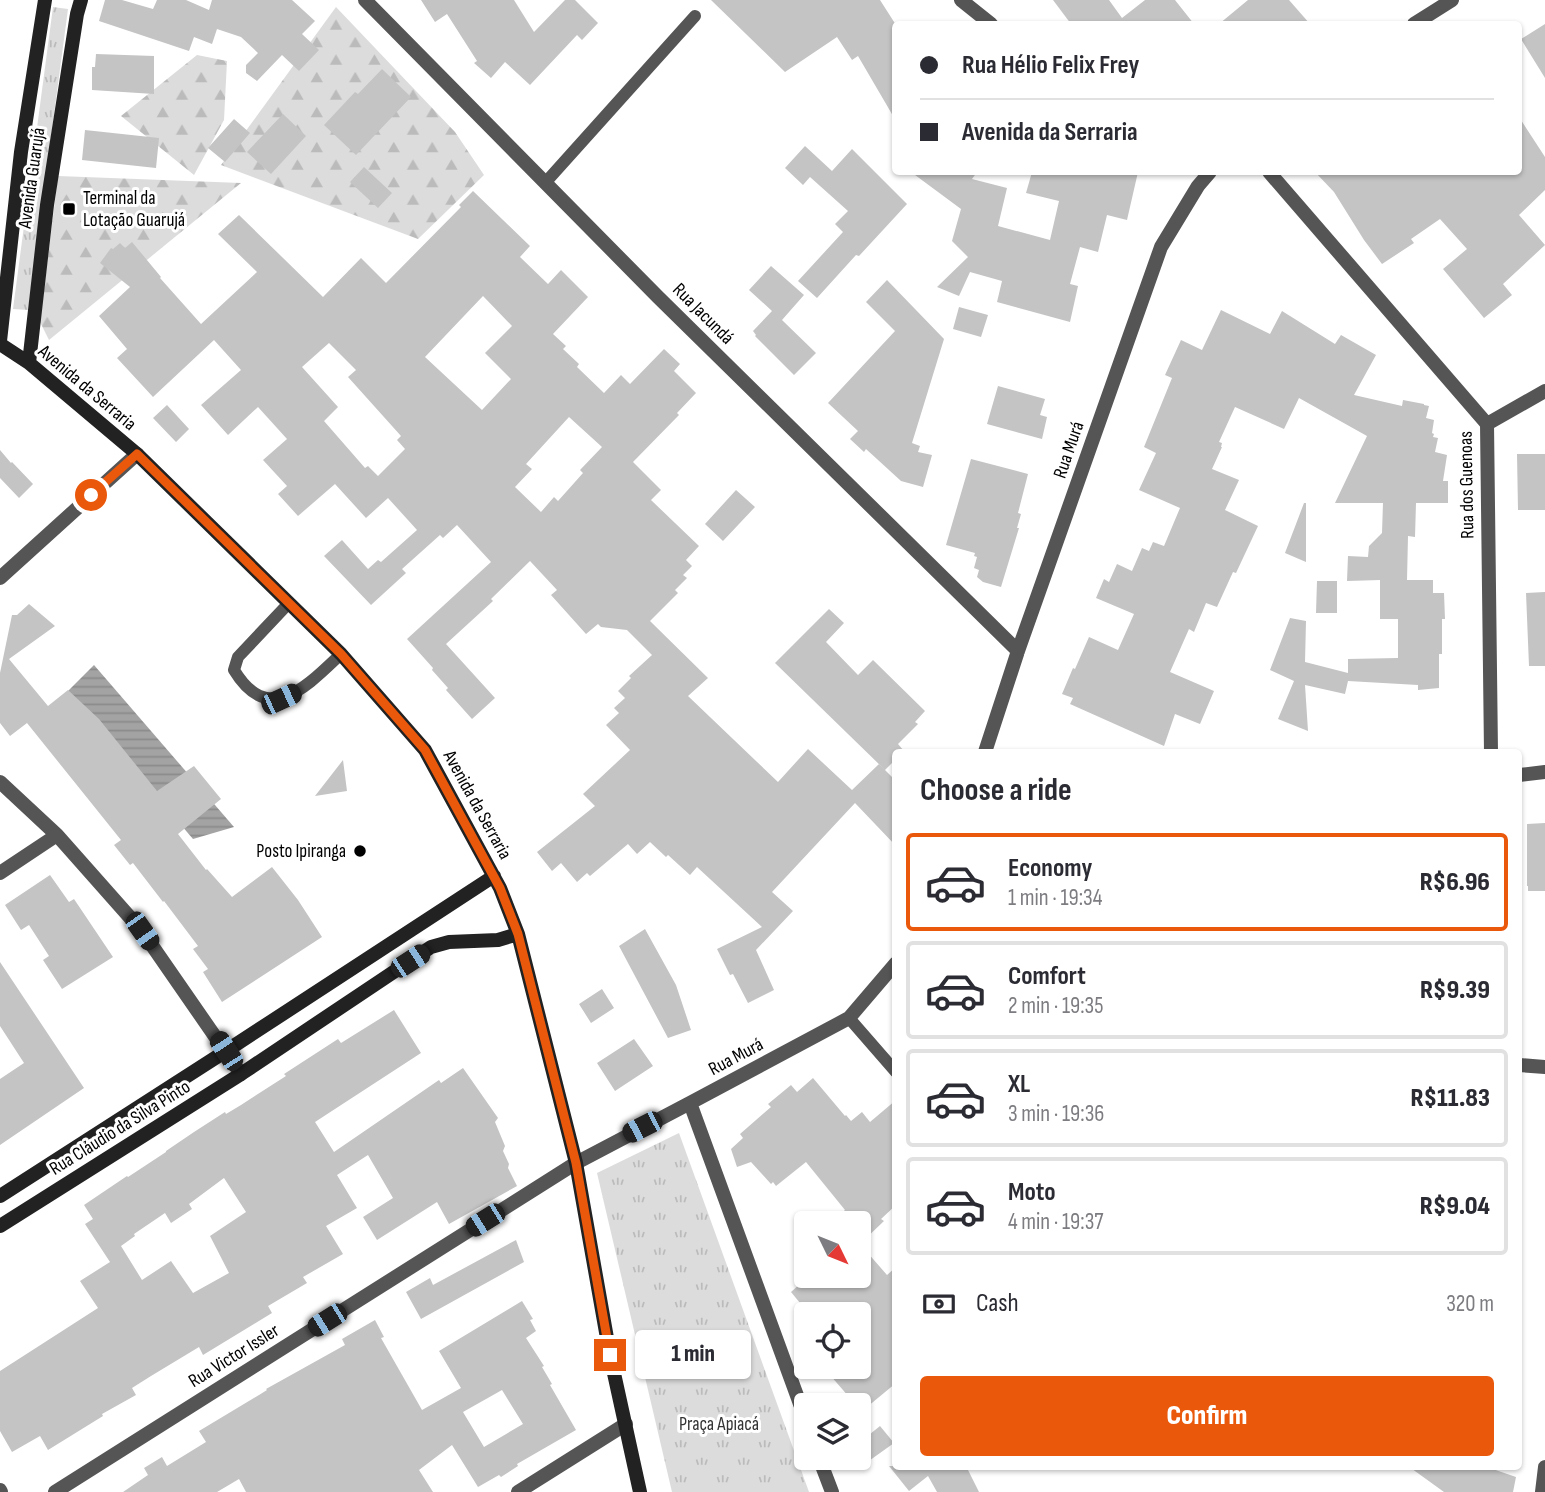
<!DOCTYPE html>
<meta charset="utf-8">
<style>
body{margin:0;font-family:"Sofia Sans Condensed",sans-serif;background:#f2f2f3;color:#2b2b33;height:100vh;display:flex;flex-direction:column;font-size:26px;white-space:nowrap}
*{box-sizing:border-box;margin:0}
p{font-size:23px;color:#7c7c81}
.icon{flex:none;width:38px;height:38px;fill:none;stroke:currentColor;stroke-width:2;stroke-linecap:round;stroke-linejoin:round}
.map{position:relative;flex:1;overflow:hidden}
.side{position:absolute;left:892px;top:749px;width:630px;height:721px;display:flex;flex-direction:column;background:#fff;border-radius:7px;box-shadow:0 2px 5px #0004}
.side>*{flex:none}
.guide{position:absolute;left:892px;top:21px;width:630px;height:154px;border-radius:7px;box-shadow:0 2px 5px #0004;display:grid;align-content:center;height:154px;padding:0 28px;background:#fff}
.needle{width:46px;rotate:133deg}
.tools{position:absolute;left:794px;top:1211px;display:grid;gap:14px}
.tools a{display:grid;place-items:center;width:77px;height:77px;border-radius:7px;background:#fff;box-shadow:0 2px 5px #0004;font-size:35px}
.end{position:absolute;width:32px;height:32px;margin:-16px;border:9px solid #ea580c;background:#fff;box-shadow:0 0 0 4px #fff}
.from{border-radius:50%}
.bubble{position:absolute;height:49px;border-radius:7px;background:#fff;box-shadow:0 2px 5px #0004;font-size:23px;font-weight:800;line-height:49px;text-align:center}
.car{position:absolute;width:21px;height:42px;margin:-21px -10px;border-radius:9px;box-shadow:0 0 5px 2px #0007;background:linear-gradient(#222 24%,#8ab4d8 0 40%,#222 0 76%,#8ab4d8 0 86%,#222 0)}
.guide b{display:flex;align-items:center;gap:24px;height:66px;font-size:26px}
.guide b+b{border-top:2px solid #e1e1e2}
.guide i{width:18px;height:18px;background:#2b2b33}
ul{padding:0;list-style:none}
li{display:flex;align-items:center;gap:21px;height:98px;margin:0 14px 10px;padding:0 14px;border:4px solid #e1e1e2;border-radius:7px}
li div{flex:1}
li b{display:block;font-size:26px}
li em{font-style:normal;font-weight:800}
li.on{border-color:#ea580c}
li>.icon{width:63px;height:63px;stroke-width:1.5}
h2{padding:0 28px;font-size:32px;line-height:84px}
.pay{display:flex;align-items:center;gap:18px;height:77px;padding:0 28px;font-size:26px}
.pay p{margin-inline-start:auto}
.action{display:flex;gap:14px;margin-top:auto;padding:14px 28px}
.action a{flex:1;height:80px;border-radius:7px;background:#ea580c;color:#fff;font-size:28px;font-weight:800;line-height:80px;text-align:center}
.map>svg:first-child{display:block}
.forest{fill:url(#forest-firs)}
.park{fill:url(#park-tufts)}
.water{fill:url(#water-rules)}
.building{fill:#c4c4c4;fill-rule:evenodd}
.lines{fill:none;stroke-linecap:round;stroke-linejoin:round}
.lane{stroke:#555;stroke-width:12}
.street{stroke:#555;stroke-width:14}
.secondary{stroke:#222;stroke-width:14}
.route{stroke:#ea580c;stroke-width:9}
.poi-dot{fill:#000;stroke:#fff;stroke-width:2.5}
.labels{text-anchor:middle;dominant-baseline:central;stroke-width:6;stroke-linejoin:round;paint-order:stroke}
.street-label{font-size:19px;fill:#000;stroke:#fff}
.poi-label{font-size:19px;fill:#000;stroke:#fff;text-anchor:start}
.park-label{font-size:19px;fill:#333;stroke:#fff}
</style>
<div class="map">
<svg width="1545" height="1492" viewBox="0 0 1545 1492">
<defs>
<pattern id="forest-firs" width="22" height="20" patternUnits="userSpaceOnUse" patternTransform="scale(1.75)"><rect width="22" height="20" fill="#dcdcdc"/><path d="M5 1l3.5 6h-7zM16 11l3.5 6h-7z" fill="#bbb"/></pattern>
<pattern id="park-tufts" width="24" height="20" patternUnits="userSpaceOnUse" patternTransform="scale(1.75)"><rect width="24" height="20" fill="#dcdcdc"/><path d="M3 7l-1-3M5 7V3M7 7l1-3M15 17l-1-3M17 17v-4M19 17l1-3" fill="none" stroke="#bbb"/></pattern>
<pattern id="water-rules" width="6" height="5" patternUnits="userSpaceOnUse" patternTransform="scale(1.75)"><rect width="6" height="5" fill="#a3a3a3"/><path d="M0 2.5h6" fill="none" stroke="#8b8b8b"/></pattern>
</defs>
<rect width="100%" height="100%" fill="#fff"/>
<path class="forest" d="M336,7L455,132L484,175L418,239L221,165Z
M197,55L227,61L224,120L194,175L121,116Z
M58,176L241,183L49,340L40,322Z"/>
<path class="park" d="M53,7L68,9L28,310L13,309Z
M679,1133L809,1492H672L597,1173Z"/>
<path class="water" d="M94,665L234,827L193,839L67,692Z"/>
<path class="building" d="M105,0H122L153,9L157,0H186L209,10L212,0H292L315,21L302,34L319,50L299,71L282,55L257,81L246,73V65L258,53L241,37L217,29L212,44L194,37L189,51L99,21Z
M421,0H514L534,32L565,0H575L598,23L582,40L577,35L530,85L505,62L491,78L474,63L477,61L447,14L435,22Z
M711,0H880L896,25V121L858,56L852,60L837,37L785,72Z
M1053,0H1109L1122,18L1145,0H1175L1194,24H1071Z
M1248,0H1289L1310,24H1219Z
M1545,24V78L1521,39Z
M96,54L154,56V94L92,90V67H95Z
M382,69L411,97L356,155L324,125L355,92L358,94Z
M283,114L306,136L271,174L247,152Z
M1519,117L1545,157V190L1519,215L1545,245L1503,284L1512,295L1484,318L1443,269L1467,249L1440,219L1411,239L1414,243L1382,264L1364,240L1334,192L1315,172H1519Z
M234,119L250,133L225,162L208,148Z
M85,130L159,138L156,168L82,160Z
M805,146L832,171L852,149L907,204L859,256L856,255L817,298L798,281L843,232L835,224L848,211L810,177L803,185L785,168Z
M364,167L392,193L378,208L350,182Z
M911,172H977L972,179L1007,188L998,226L1050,240L1059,201L1026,193L1032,172H1138L1127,220L1107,215L1098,252L1080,247L1070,284L1078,286L1070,322L997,302L1002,281L970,272L959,296L937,287L968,257L952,241L961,209Z
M473,191L530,246L520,257L548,284L561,270L588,297L553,334L566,346L563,349L579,364L577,367L604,393L621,375L630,384L664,349L680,364L674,371L696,393L677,413L679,415L633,462L661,490L651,500L699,546L686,560L692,566L683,575L687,578L675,590L678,593L650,621L708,678L688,696L778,782L808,749L852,790L879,764L896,781V846L855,803L772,892L793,911L756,950L774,990L748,1003L733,974L730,975L717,949L762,927L697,867L690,875L668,855L666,857L650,842L637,854L628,844L590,876L587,873L577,882L561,863L552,871L537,852L595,806L583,794L630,750L606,725L619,713L614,708L625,698L618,691L631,678L629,676L652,655L627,630L601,627L598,624L586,634L551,595L557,590L530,561L491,599L493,601L446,644L495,698L472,719L446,690L448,688L432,670L433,668L407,639L491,562L457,525L443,538L440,535L402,569L406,573L371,605L324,556L342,540L368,569L378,560L381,562L417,530L388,498L366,518L335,484L298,516L278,494L287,486L263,460L287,439L258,407L228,435L201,405L241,370L214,340L153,397L117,358L127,349L99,316L130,287L100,263L111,248L113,249L120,243L125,248L132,242L161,277L160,278L201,324L257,272L218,234L239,215L323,297L361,258L386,283L461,207L459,205ZM483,296L512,326L485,353L511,379L482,410L425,357ZM329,343L356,370L348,377L401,436L397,440L405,449L378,476L368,466L365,468L324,421L338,407L302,367ZM569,417L602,447L580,470L583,473L558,501L554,497L541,512L515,487L532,469L526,464Z
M771,266L804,295L782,320L816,353L794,375L755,336L756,335L753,331L772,311L749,290Z
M887,280L944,339L912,443L920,446L918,452L932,455L923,487L901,481L866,449L864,452L850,439L858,431L828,403L895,331L866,302Z
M959,307L988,315L981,337L953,329Z
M1221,310L1270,334L1282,311L1335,344L1341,335L1376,355L1354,395L1402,406L1403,400L1424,404V405L1429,406L1426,418L1434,420L1432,433L1434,434L1433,437L1438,438L1435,452L1447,455L1443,481H1448V503H1416L1415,537L1408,536L1407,580H1433V593H1444L1445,619H1442V654H1439V688L1418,690V685L1348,681L1345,694L1305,685L1308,731L1278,719L1294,681L1270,670L1290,618L1306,621L1305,662L1348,673V659L1398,658V619H1380V580L1347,581L1348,556L1368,557L1369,546L1382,533L1383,503H1335L1367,436L1299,398L1284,429L1235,407L1219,442L1222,443L1221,447H1222L1212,469L1239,480L1225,510L1258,526L1236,573L1233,572L1217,607L1206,603L1194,632L1189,629L1170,672L1214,691L1200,724L1175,714L1164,746L1070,704L1073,698L1062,694L1073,668L1075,669L1089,637L1118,650L1134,614L1096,598L1104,579L1109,582L1117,564L1132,571L1142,548L1149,551L1153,542L1164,546L1180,508L1139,490L1156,453L1144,447L1172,378L1165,375L1181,340L1202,350Z
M998,386L1045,399L1040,415L1047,417L1042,439L987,424Z
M167,405L189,429L176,442L153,418Z
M0,450L11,463L12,462L33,484L19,498L0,478Z
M1517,454H1545V510H1518Z
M971,459L1028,474L1018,513L1021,514L1017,528H1019L1001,587L983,582L977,577L979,570L974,568L977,557L974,556L975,553L946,545Z
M736,490L755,507L723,541L705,524Z
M1304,503H1306V562L1285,553Z
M1317,581H1337V613H1316Z
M1545,592V666H1529L1526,593Z
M29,604L55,626L9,659L48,706L68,690L99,719L157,791L194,766L221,799L178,834L206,870L207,869L232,897L272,867L298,900L322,937L222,1002L203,972L208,969L193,949L198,946L164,901L163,902L133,863L130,865L114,845L121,840L27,723L10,736L0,723V673L12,615H17Z
M829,609L844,623L826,642L858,675L873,660L925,711L915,722L918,724L898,744L904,751L902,752H896V759L885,770L775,663Z
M343,760L347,791L315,796Z
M1545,823V891H1528V886H1527V824Z
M50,875L69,902L74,899L113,957L62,989L43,960L49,956L29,925L21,930L5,905Z
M645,929L676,985L691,1030L668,1038L619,946Z
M0,962L84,1088L0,1145V1079L24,1063L0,1026Z
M602,989L614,1008L591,1023L579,1004Z
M394,1010L421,1053L315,1122L334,1152L439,1080L441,1083L463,1068L498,1118L495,1122L505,1146L503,1151L509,1164L508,1168L517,1186L449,1224L437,1202L377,1240L363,1217L393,1198L368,1155L337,1175L357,1208L326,1226L343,1254L303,1277L307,1283L268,1306L272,1313L203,1355L199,1347L151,1376L132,1388L136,1395L102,1414L103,1416L48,1450L40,1436L12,1452L0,1431V1371L98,1308L80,1281L110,1262L85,1224L93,1219L84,1205L127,1176L128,1177L166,1152V1151L194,1132L225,1112L226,1114L241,1105L286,1076L284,1074L338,1039L341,1043ZM224,1178L246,1212L210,1236L229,1273L193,1293L171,1261L142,1280L121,1246L135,1236L134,1234L165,1213L171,1223L192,1209L189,1204Z
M634,1039L653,1066L615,1091L597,1063Z
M813,1078L845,1116L846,1115L851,1121L862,1112L870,1122L896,1100V1205L881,1219L884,1221L860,1244L887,1275L896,1267V1383L861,1412L859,1409V1405H856L823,1367H859V1314H809L791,1292L809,1276H859V1223H830L845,1210L806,1162L776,1186L773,1182L771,1184L751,1162L737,1167L731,1149L743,1138L740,1134L771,1107L768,1104L791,1085L797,1092Z
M516,1240L524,1262L421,1319L406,1292L430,1278L433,1285Z
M522,1301L533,1319L530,1320L536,1331L526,1338L544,1366L542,1367L552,1384L550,1385L576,1430L517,1464L518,1466L501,1477L499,1475L478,1487L452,1445L419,1470L433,1492H246L239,1479L217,1492H123L148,1475L144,1468L162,1457L167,1466L206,1442L199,1431L259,1395L267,1390L266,1389L345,1345L342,1339L375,1320L384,1337L381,1338L422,1410L461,1388L439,1351ZM502,1390L523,1424L484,1447L463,1412Z
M880,1426L894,1443L859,1468V1443Z
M889,1466H966L979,1492H937L928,1476L909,1491Z
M1408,1466H1484L1516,1477L1513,1492H1444Z"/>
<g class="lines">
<path class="lane" d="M545,183L695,16
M289,603L238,657L234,670C269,728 308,685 341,654
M849,1018L896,1072"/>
<path class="street" d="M365,0L658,297L1018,651
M961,0L991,24
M1414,24L1452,0
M1269,172L1487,424L1491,752
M1487,424L1545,391
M0,578L137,454
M985,752L1018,651L1161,247L1198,186L1210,172
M1519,775L1545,772
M0,782L57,835L142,931L241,1074
M0,873L57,835
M1519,1065L1545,1067
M690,1103L807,1423
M819,1458L832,1492
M0,1490L1,1492
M55,1492L576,1163L690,1103L849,1018L896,963
M518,1492L626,1424
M1542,1492L1545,1467"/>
<path class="secondary" d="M0,341L21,152L45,0
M0,344L29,363L137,454L341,654L425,750L500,888L518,934L576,1163L610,1355L640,1492
M29,363L47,205L77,14L81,0
M0,1196L226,1051L494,876
M0,1226L241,1074L431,947L449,942L498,940L518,934"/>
</g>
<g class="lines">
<path class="route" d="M91,495L137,454L341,654L425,750L500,888L518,934L576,1163L610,1355"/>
</g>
<g class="poi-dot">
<rect x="62" y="202" width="14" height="14" rx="3.5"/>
<circle cx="360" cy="851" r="7"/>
</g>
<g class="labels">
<g class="street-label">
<text transform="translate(32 178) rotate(-82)">Avenida Guarujá</text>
<text transform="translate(703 314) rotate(45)">Rua Jacundá</text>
<text transform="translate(87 388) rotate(40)">Avenida da Serraria</text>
<text transform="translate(1069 450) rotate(-71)">Rua Murá</text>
<text transform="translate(1467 485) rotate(-91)">Rua dos Guenoas</text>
<text transform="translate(477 805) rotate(61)">Avenida da Serraria</text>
<text transform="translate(736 1057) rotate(-28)">Rua Murá</text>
<text transform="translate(120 1128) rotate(-32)">Rua Cláudio da Silva Pinto</text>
<text transform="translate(234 1356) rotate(-32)">Rua Victor Issler</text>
</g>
<g class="poi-label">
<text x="83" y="198">Terminal da<tspan x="83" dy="22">Lotação Guarujá</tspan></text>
<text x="346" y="851" text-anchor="end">Posto Ipiranga</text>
</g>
<g class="park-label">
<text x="719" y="1424">Praça Apiacá</text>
</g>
</g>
</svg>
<div class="tools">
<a><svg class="needle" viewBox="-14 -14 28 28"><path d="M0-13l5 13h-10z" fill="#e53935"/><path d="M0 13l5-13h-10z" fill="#7c7c81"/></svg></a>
<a><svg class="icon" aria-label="locate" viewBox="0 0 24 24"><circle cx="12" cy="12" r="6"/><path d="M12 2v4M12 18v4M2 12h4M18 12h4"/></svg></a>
<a><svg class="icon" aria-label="layers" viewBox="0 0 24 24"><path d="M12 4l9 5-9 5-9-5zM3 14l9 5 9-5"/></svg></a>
</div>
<i class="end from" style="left:91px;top:495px"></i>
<i class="end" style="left:610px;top:1355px"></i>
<div class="bubble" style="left:635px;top:1330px;width:116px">1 min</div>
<i class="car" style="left:281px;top:699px;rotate:65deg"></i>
<i class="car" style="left:142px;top:931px;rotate:145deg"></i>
<i class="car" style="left:410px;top:961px;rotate:57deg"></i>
<i class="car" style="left:226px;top:1051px;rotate:327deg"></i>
<i class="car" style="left:642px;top:1127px;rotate:243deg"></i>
<i class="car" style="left:485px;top:1220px;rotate:238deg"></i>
<i class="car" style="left:327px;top:1320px;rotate:238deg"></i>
<div class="guide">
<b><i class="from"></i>Rua Hélio Felix Frey</b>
<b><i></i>Avenida da Serraria</b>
</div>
<section class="side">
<h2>Choose a ride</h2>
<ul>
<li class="on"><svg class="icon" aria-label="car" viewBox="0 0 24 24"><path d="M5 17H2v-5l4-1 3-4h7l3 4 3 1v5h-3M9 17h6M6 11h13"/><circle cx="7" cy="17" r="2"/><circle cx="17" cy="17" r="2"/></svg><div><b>Economy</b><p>1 min · 19:34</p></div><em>R$6.96</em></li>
<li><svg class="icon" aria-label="car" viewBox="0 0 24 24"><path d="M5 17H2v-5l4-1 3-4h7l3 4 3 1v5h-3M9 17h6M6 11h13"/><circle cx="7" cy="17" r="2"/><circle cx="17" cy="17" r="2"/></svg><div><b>Comfort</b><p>2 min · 19:35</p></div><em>R$9.39</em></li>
<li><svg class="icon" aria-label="car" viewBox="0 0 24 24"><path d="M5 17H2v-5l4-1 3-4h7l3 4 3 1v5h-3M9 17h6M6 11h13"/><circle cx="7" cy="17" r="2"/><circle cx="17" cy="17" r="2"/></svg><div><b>XL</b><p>3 min · 19:36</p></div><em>R$11.83</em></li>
<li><svg class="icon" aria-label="car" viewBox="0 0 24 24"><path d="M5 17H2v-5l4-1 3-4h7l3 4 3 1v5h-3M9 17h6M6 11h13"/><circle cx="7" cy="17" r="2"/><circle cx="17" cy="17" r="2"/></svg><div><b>Moto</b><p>4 min · 19:37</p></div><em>R$9.04</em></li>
</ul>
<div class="pay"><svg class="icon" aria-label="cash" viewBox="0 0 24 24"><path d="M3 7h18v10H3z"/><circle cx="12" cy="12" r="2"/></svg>Cash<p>320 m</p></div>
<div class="action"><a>Confirm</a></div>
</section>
</div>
